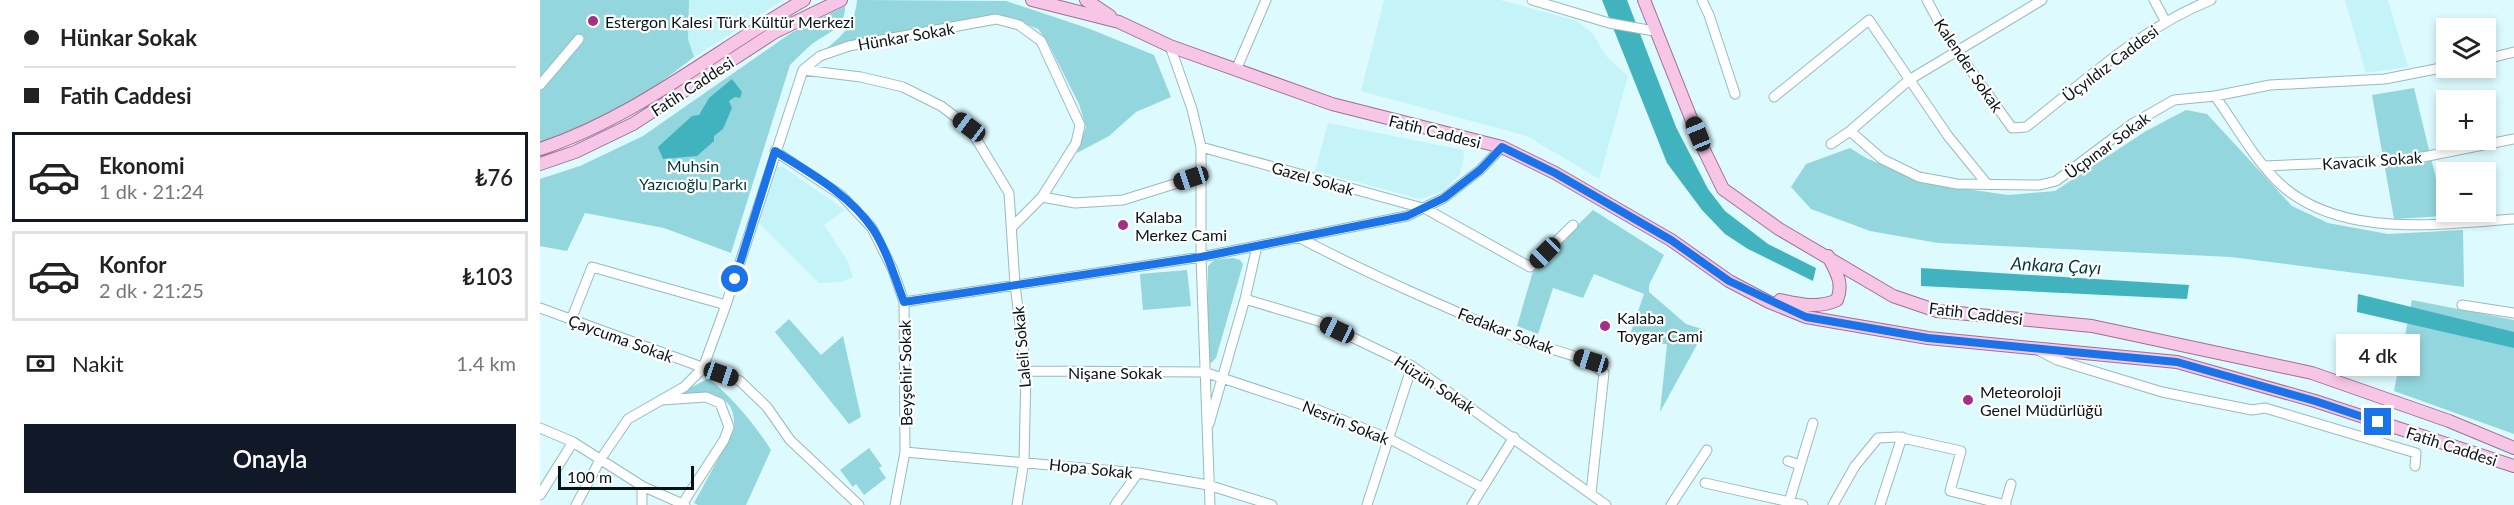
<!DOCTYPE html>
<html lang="tr">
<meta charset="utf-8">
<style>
body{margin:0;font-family:Lato,sans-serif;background:#f2f2f2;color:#222;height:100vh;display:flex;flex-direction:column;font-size:22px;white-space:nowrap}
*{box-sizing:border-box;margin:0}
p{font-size:20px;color:#767676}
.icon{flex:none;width:33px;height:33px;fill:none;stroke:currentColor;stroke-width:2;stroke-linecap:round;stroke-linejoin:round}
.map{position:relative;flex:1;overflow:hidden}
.sheet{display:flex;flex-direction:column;background:#fff;width:540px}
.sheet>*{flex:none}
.top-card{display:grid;align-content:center;height:132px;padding:0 24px;background:#fff}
.controls{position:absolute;left:1896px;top:18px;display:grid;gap:12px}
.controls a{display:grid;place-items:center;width:60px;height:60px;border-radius:0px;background:#fff;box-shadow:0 3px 9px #0003;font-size:30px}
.scale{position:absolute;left:18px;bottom:15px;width:136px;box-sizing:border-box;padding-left:6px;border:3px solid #071416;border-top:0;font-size:16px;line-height:21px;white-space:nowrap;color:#071416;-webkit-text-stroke:4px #fff;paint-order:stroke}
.end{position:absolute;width:27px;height:27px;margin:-14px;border:8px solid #1a73e8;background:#fff;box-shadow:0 0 0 3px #fff}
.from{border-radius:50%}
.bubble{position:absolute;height:42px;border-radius:0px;background:#fff;box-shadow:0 3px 9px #0003;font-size:20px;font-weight:600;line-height:42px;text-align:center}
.car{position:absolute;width:18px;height:36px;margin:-18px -9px;border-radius:8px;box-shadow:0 0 4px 2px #0007;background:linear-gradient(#222 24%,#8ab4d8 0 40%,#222 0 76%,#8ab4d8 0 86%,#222 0)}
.top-card b{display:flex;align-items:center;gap:21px;height:57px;font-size:22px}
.top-card b+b{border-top:2px solid #e0e0e0}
.top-card i{width:15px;height:15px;background:#222}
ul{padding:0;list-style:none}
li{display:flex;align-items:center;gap:18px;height:90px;margin:0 12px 9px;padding:0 12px;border:3px solid #e0e0e0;border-radius:0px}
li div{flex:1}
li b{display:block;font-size:22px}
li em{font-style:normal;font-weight:600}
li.current{border-color:#111827}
li>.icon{width:54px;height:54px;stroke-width:1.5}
.pay{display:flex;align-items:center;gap:15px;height:66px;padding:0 24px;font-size:22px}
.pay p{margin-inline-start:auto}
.action{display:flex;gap:12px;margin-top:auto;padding:12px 24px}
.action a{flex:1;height:69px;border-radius:0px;background:#111827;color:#fff;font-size:24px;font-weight:600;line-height:69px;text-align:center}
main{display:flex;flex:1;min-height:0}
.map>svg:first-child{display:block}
.built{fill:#c4f3f8}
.green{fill:#93d6dd}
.water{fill:#41b3bf}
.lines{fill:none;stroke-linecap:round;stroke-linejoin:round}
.minor-casing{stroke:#97babe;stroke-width:11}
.major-casing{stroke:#a06f93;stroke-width:14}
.minor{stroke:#fff;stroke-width:9}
.major{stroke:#f7c6e7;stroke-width:12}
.route{stroke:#1a73e8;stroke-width:8}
.poi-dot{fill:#a52f86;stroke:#fff;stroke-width:2}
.labels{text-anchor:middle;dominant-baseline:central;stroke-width:4.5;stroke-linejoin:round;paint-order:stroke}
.poi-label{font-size:16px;fill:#071416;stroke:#fff;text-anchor:start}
.street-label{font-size:16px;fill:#071416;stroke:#fff}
.park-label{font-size:16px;fill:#01383d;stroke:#fff}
.water-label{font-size:18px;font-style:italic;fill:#02393e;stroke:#fff}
</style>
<main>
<section class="sheet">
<div class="top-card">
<b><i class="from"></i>Hünkar Sokak</b>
<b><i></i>Fatih Caddesi</b>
</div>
<ul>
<li class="current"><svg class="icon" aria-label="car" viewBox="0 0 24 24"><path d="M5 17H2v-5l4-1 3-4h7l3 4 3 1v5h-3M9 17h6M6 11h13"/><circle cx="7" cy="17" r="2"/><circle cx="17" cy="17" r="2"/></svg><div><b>Ekonomi</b><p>1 dk · 21:24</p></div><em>₺76</em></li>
<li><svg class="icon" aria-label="car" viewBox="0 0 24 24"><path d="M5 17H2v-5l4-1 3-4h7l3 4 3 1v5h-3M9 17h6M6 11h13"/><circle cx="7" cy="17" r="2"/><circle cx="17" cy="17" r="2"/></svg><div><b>Konfor</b><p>2 dk · 21:25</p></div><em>₺103</em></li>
</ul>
<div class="pay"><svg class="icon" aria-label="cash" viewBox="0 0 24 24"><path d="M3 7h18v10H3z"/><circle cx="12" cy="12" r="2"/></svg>Nakit<p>1.4 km</p></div>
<div class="action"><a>Onayla</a></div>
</section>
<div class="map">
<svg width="1974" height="505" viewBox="0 0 1974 505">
<rect width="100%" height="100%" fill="#ddfafe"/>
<path class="built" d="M149,0H243L154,57L148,39Z
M844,0H960L1037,21L1053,34L1066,56L1088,76L1059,179L987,136L821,91Z
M1805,0H1848L1868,67L1826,73Z
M788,123L923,150L924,159L919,175L903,191L881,199L775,171Z
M236,167H243L305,210L284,225L308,262L313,277L302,282L279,283L219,223Z"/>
<path class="green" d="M0,0H149L148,39L154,57C108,93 57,127 0,145Z
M317,0L466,1L550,29L614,55L631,97L596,112L569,136L537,153L546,127L539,104L507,41L498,29L478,21L459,14L286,49C304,34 315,24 317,0Z
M305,6C306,28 287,33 272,44C264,51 257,58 250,65L191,253L124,228L45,213L27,251L0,246V179L40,166L103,136L251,33Z
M1874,88L1905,216L1854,219L1832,95Z
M1646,110L1667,114L1752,206L1788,223L1848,234L1923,230L1924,287L1691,257L1398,243L1330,231L1271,209L1251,187L1266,164L1310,148L1326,158L1385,183L1468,195L1515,191L1606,131Z
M1053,210L1124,255L1109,285V292L1146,324L1165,330L1120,412L1127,344L1087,343L1104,294L1054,274L1043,298L1013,288L998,334L977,326L994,268Z
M693,258L700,260L703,264L676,358L671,363L668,361V266L674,260Z
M647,270L651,306L603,310L600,274Z
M1872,300L1974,320V434L1854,391Z
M249,319L281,355L303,336L321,417L309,424L235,332Z
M169,378C194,400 213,422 231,450L206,505H158L154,503L194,430C197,388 165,395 137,395Z
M329,448L342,466L339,468L346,478L324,495L316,484L313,487L300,470Z"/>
<path class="water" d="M1062,0H1087L1136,127L1168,189L1185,211L1228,244L1276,268L1273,281L1208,249L1185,234L1162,210L1127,163Z
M192,79L202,92L200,98L195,97L189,101L192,108L183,129L174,136V141L157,156L123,159L118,147L152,116L159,115L169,98Z
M1381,268L1649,285L1647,299L1381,286Z
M1818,294L1974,332V348L1817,312Z"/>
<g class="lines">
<defs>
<path id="minor" d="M992,0L1069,23L1114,31
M1162,0L1169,15L1195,94
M1387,0L1405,34L1472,128L1486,127C1545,81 1601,28 1671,0
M1614,0L1626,22
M630,46L652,109L661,147V257L670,505
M1946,59L1974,52
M263,70L321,77L363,87L401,106L429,127L469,193L475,285L486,371L484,461L477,505
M696,70L726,0
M0,85L39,39
M1675,96C1695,124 1713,157 1737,181C1797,240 1899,224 1974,219
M1234,97L1329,20L1408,136L1447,184
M1310,131L1342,159L1379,177L1417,184L1500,185L1516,181L1592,124L1634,100L1675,96L1730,85L1845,79L1906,67
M1291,144L1310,131L1369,80L1502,0
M661,147L886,209L990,267L1033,225
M235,151L301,195L332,228L353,270L364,302L365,452L355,505
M1724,166L1868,160L1974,139
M502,197L535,203L583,200L660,176
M758,237C830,275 905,307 980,339C1008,351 1040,352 1064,373L1051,493
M705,299L778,321L872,366L1066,505
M364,302L661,257L867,216L904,198L940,170L962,147
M1922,305L1974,313
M0,308L200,381L227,407L250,440L319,505
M31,320L52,267L186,305
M1498,350L1517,360L1622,392L1712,410L1725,408L1876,453L1875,466
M486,371L664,372L778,410L850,439L941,487
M122,400L166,397L180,403L189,427L184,440L143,503
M669,424L705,299L717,246
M0,428L33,442L102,486L145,505
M365,452L598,473L668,485L732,505
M1248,461L1260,465
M1165,483L1263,505
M102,486V505
M0,495L33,442
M1249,502L1273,423
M36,505L60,460L88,419L144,387L163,368L186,305L263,70L280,56L309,46L456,19L479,25L501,41L540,125L536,143L502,197L473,226
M575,505L598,473
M827,505L872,366
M932,505L974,437
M1131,505L1167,450
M1293,505L1315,466L1338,438L1358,437L1421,451L1410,491L1466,505
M1340,505L1362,437
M1465,505L1471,484"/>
<path id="major" d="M492,0L579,22L630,46L792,104L962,147L1015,173L1131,240L1189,281L1229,302L1266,317L1388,338L1637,362L1775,401L1974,466
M546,0L570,16
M1104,0L1162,146L1183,189L1239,229L1353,296L1397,311L1552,326L1772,373L1909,421L1974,448
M0,149C97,117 176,50 264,0
M0,164L35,152L93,124L235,32L301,0
M1240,300C1259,304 1278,309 1297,300C1304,283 1296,272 1288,256"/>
</defs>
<use href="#minor" class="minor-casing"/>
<use href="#major" class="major-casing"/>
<use href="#minor" class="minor"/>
<use href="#major" class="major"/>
</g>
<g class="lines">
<path class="route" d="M195,279L235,151C269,172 310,195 333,229C347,251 355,278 364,302L661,257L867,216L904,198L940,170L962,147L1015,173L1131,240L1189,281L1266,317L1388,338L1637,362L1775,401L1838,422"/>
</g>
<g class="poi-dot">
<circle cx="53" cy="21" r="6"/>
<circle cx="583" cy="225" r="6"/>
<circle cx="1065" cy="326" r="6"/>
<circle cx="1428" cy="400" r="6"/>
</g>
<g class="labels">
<g class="poi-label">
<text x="65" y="21">Estergon Kalesi Türk Kültür Merkezi</text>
<text x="595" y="216">Kalaba<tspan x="595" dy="18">Merkez Cami</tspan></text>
<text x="1077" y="317">Kalaba<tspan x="1077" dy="18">Toygar Cami</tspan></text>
<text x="1440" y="391">Meteoroloji<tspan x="1440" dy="18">Genel Müdürlüğü</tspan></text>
</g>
<g class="street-label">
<text transform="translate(366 36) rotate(-10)">Hünkar Sokak</text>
<text transform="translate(1570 63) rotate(-37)">Üçyıldız Caddesi</text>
<text transform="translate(1429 65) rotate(56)">Kalender Sokak</text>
<text transform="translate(152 86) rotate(-33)">Fatih Caddesi</text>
<text transform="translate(895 131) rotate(14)">Fatih Caddesi</text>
<text transform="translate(1567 145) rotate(-36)">Üçpınar Sokak</text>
<text transform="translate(1832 160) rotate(-4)">Kavacık Sokak</text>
<text transform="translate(773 178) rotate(16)">Gazel Sokak</text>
<text transform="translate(1436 313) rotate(7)">Fatih Caddesi</text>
<text transform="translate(966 330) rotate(21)">Fedakar Sokak</text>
<text transform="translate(81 338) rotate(20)">Çaycuma Sokak</text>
<text transform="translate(481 347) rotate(-95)">Laleli Sokak</text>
<text x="575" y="372">Nişane Sokak</text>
<text transform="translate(365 373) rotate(-91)">Beyşehir Sokak</text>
<text transform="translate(895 384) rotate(33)">Hüzün Sokak</text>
<text transform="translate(806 422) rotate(22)">Nesrin Sokak</text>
<text transform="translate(1912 446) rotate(18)">Fatih Caddesi</text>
<text transform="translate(551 468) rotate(6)">Hopa Sokak</text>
</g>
<g class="park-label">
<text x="153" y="165">Muhsin<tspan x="153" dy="18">Yazıcıoğlu Parkı</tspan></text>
</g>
<g class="water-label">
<text transform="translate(1516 265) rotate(3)">Ankara Çayı</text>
</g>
</g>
</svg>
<div class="controls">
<a><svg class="icon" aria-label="layers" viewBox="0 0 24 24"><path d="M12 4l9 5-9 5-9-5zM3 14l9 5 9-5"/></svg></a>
<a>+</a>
<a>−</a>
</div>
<div class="scale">100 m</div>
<i class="end from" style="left:195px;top:279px"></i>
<i class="end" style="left:1838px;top:422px"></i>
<div class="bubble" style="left:1796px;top:334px;width:84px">4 dk</div>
<i class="car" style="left:429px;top:127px;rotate:307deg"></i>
<i class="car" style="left:1158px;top:134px;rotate:338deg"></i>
<i class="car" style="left:651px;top:178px;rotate:252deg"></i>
<i class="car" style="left:1005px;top:253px;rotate:225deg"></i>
<i class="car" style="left:797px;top:330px;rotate:295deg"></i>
<i class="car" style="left:1051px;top:361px;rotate:287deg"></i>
<i class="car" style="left:181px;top:374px;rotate:109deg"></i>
</div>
</main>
